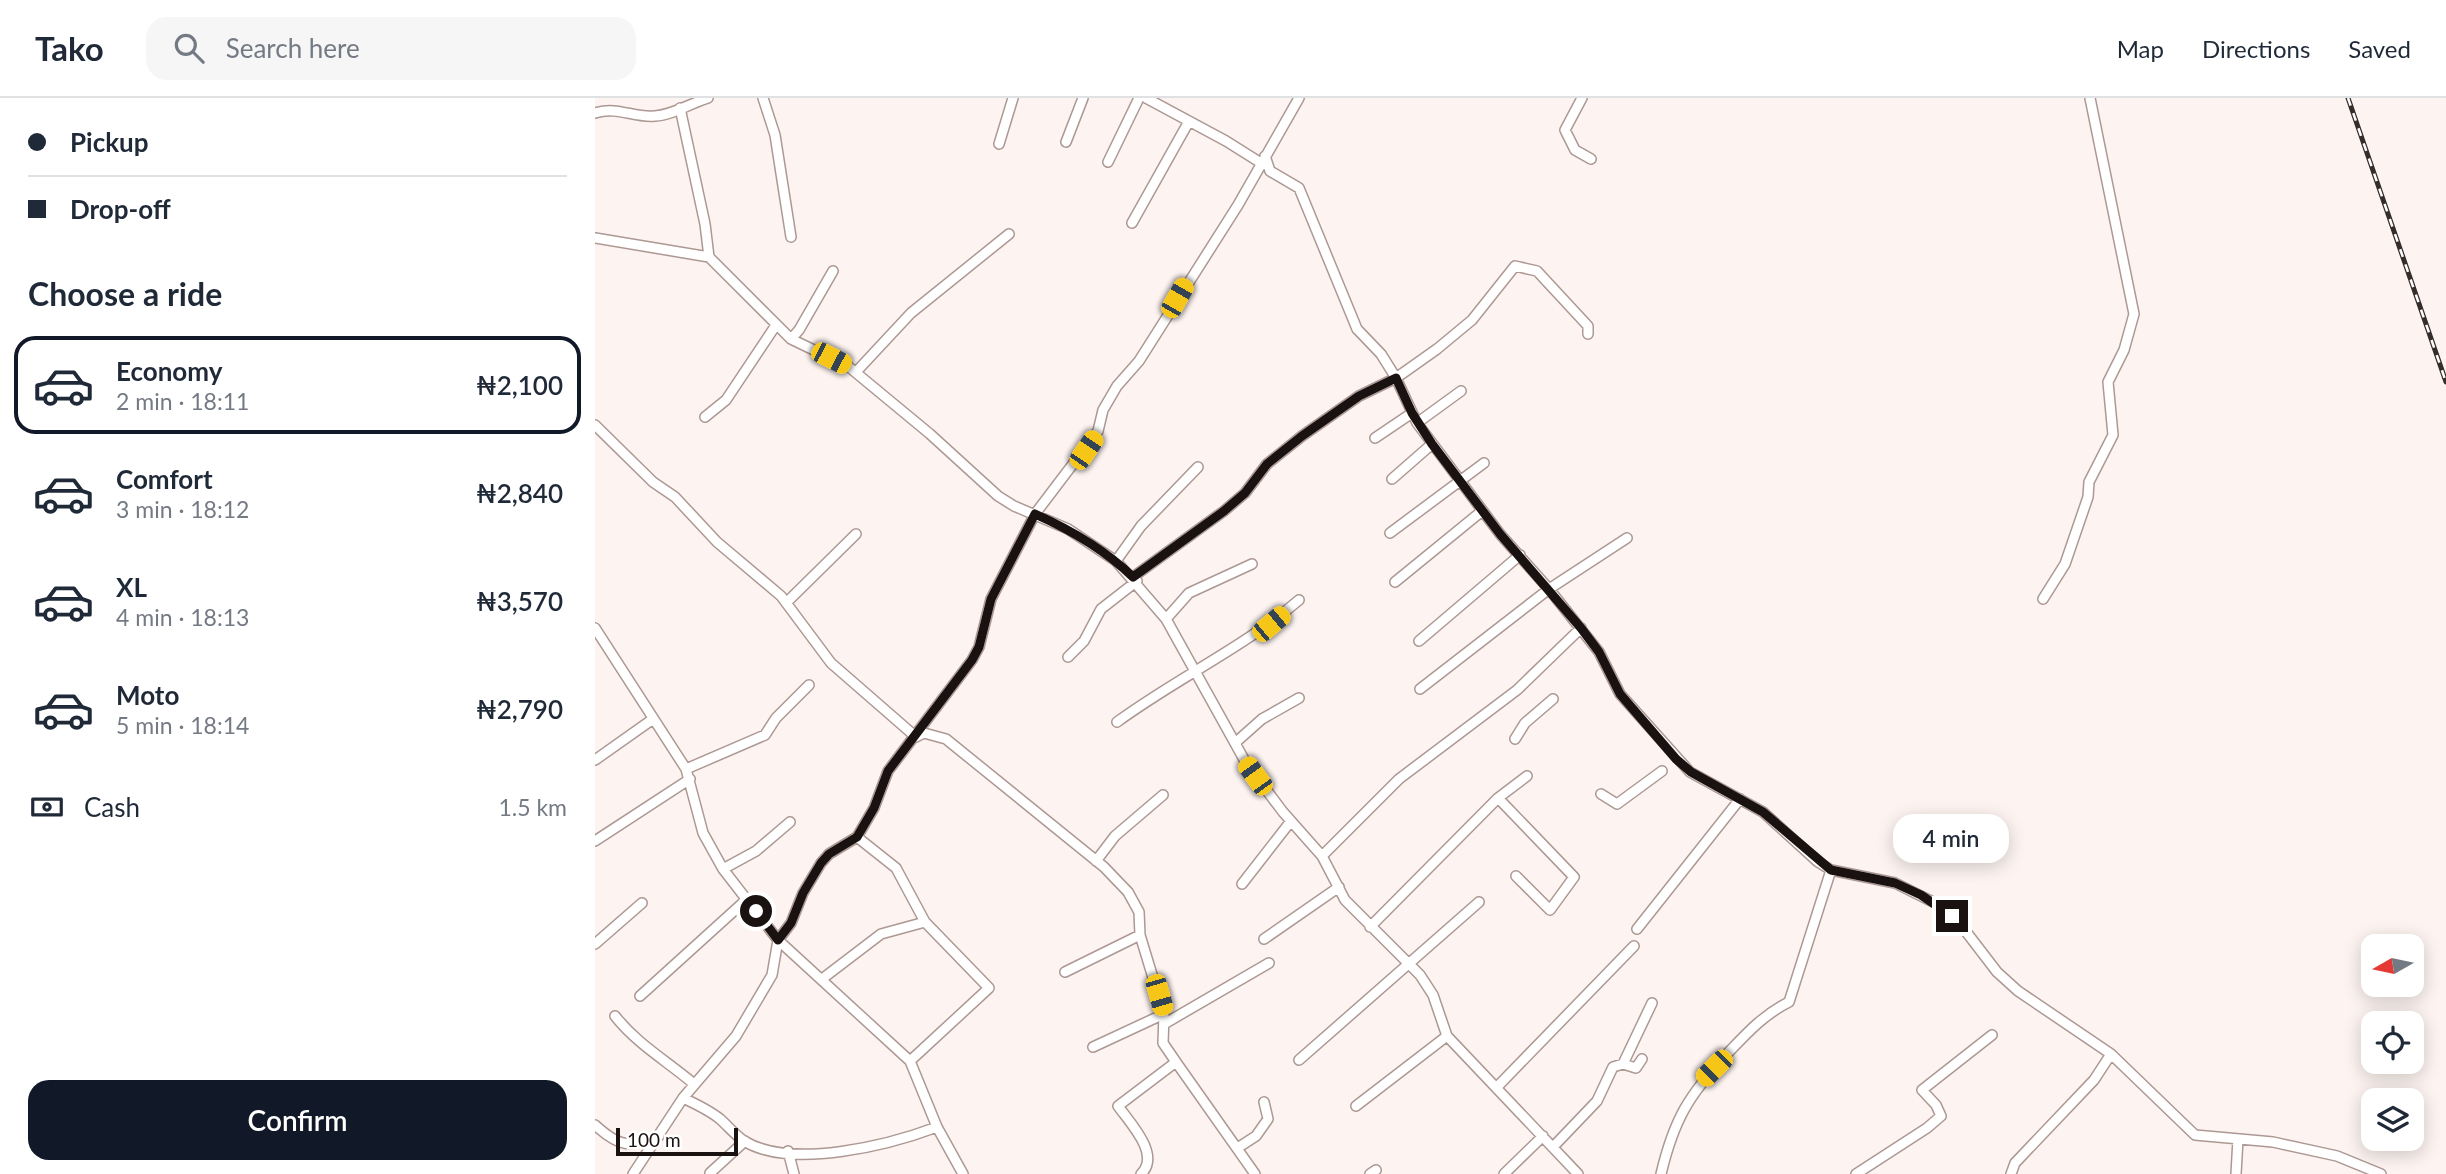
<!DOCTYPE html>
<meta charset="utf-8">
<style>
body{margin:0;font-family:Lato,sans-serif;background:#f6f6f7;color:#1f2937;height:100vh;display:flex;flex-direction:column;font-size:26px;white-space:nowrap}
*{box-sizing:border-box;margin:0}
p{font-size:23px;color:#747a83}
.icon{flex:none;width:38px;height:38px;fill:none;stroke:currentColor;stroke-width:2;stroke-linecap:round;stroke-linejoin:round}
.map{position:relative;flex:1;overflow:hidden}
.details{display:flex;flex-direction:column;background:#fff;width:595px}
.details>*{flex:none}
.top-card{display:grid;align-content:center;height:154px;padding:0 28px;background:#fff}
.needle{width:46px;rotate:261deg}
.buttons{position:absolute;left:1766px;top:836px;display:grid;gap:14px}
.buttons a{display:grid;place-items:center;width:63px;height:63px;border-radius:14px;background:#fff;box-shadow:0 4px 18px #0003;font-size:35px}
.scale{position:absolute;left:21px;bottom:18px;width:122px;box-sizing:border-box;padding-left:7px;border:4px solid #191210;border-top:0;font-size:19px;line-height:24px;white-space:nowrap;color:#191210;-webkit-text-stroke:5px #fff;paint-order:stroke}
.end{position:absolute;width:32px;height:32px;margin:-16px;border:9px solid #191210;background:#fff;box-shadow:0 0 0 4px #fff}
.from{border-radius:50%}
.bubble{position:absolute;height:49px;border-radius:21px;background:#fff;box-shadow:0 4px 18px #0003;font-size:23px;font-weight:600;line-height:49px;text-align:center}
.car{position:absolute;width:21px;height:42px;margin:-21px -10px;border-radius:9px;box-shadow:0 0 5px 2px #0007;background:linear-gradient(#f5c518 24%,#345 0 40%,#f5c518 0 76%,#345 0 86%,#f5c518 0)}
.top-card b{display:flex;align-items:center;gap:24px;height:66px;font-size:26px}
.top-card b+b{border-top:2px solid #e0e1e3}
.top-card i{width:18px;height:18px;background:#1f2937}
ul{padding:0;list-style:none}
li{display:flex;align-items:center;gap:21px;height:98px;margin:0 14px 10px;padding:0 14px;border:4px solid transparent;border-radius:21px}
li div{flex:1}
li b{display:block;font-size:26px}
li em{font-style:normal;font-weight:600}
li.active{border-color:#111827}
li>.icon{width:63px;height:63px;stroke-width:1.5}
h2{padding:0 28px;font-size:32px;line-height:84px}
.pay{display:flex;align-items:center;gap:18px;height:77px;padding:0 28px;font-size:26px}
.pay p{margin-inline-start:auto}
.button{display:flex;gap:14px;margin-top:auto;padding:14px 28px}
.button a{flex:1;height:80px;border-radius:21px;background:#111827;color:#fff;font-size:28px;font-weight:600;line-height:80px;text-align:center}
header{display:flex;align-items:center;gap:42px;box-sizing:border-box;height:98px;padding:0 35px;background:#fff;border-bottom:2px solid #e0e1e3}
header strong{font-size:33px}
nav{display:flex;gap:38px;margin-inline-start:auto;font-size:24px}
.search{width:490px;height:63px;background:#f6f6f7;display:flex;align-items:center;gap:18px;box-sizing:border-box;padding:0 24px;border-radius:21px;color:#747a83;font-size:26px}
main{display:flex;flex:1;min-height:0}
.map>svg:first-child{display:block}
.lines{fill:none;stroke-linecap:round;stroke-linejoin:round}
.minor-casing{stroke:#ad9893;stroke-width:12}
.minor{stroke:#fff;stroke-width:9}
.rail-casing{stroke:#342d2b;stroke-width:5}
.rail{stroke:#fff;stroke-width:2.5;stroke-dasharray:8;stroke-linecap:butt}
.route{stroke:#191210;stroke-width:9}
</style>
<header>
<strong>Tako</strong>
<div class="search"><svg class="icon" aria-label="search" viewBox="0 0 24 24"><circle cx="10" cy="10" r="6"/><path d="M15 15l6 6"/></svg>Search here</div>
<nav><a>Map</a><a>Directions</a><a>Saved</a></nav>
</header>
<main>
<section class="details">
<div class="top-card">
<b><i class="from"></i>Pickup</b>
<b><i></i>Drop-off</b>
</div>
<h2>Choose a ride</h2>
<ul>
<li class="active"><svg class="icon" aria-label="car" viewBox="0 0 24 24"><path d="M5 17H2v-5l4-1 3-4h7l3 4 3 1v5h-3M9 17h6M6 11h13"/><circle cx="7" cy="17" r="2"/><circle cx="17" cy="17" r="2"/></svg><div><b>Economy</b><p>2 min · 18:11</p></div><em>₦2,100</em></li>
<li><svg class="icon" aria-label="car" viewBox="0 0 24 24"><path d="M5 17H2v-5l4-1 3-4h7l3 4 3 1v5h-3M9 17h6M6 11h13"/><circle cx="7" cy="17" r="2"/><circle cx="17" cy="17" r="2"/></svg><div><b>Comfort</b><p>3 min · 18:12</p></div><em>₦2,840</em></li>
<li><svg class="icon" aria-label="car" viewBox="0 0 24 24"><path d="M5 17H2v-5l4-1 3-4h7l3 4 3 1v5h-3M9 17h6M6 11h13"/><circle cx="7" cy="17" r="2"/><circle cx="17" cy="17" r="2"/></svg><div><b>XL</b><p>4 min · 18:13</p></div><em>₦3,570</em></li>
<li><svg class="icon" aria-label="car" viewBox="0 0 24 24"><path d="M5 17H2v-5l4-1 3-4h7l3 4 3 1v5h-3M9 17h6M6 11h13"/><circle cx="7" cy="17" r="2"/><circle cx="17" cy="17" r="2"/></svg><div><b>Moto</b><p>5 min · 18:14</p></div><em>₦2,790</em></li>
</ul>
<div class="pay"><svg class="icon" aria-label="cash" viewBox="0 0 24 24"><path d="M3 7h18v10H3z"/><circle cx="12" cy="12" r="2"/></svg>Cash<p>1.5 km</p></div>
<div class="button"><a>Confirm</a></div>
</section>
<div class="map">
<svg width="1851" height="1076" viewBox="0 0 1851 1076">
<rect width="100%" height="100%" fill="#fdf4f1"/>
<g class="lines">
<defs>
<path id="minor" d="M168,0L180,37L196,139
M551,0L631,43L666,65
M987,0L970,32L980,52L996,61
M85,10L110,126L114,159
M0,15C23,8 38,20 60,18C78,17 96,5 113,0
M471,44L488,0
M404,46L418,0
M670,58L675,73L704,90L762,231L786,256L801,280L822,325L905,436L954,491L1032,440
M513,64L544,0
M537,125L593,25
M0,140L114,159L196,241L254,269L335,336L403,398L419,408L473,431L521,463L571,521L651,665L688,714L727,758L750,802L825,877L838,897L852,938L983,1076
M196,241L204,232L238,173
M261,274L316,215L414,136
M110,319L131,302L181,227
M822,325L866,293
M0,327L58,384L80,399L122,444L186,498L236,565L321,639
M780,340L817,315
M797,381L837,346
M795,435L889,365
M521,463L546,428L603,369
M538,479L629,413L650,395L672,366L707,338L764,298L801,280L842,251L877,222L920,168L942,173L993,228V236
M800,484L887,413
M1448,501L1470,466L1493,399L1494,384L1518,337L1513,284L1529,252L1539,216L1495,0
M191,505L261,436
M571,521L594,495L657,466
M0,530L91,671L108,735L128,771L183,842L315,963L342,1029L368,1076
M824,543L925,457
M473,559L489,543L506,511L542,483
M825,591L954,491L1004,554L1025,596L1095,674L1168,714L1223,764L1236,772L1300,785L1342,806L1369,831L1402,874L1423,893L1516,956L1600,1037L1678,1044L1742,1058L1786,1076
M522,624C582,580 648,550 704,502
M321,639L329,635L351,641L509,769L533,794L544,814L545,837L569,916L568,945L581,964L523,1008C536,1026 566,1057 546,1076
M920,641L930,625L958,601
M640,645L667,621L704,600
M0,662L58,621
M91,671L170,637L181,620L214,587
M1006,696L1022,706L1067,673
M903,700L979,779L955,812L921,778
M262,739L301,770L330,824L394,890L315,963
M0,743L95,681
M727,758L804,681L922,592L986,530
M501,763L520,738L568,697
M128,771L161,753L195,724
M647,786L696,723
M775,829L903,700L932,678
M1042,831L1145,701
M669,841L744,789
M0,846L47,805
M470,874L545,837
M227,881L286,836L330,824
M45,898L151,802
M20,918C42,946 72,963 99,986
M569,926L674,865
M498,949L569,916
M704,962L884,804
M581,964L660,1076
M1028,966L1041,970L1047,961
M902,989L1039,848
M88,1000C101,1006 114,1012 125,1021C133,1028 140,1037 149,1043C197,1072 294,1047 342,1029
M761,1008L852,938
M0,1027C24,1049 34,1050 64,1038
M644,1049L661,1038L673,1021L669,1004
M958,1049L1002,1003L1018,969L1028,966L1057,905
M193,1053L199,1076
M115,1075L150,1043
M38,1076L88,1000L141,938L177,877L183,842L196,825L208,795L226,765L234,756L262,739L279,710L293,673L377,562L384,549L396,501L440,416L503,333L508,312L522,288L544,263L643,107L704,0
M775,1076L781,1072
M909,1076L948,1038
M1066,1076C1079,1021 1094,997 1132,956C1152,935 1168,917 1194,904L1236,772
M1261,1076L1332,1030L1346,1018L1341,1007L1327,992L1397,937
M1416,1076L1420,1065L1499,982L1516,956
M1641,1076L1643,1041"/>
</defs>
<use href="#minor" class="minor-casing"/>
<use href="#minor" class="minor"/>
<defs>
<path id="rail" d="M1753,0L1851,284"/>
</defs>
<use href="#rail" class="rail-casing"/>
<use href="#rail" class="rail"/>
</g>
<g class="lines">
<path class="route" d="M161,813L183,842L196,825L208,795L226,765L234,756L262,739L279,710L293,673L377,562L384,549L396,501L440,416C476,432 509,451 538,479L629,413L650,395L672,366L707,338L764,298L801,280L817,315L837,346L905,436L986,530L1004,554L1025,596L1081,661L1096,674L1168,714L1236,772L1300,785L1326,797L1357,818"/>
</g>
</svg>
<div class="buttons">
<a><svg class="needle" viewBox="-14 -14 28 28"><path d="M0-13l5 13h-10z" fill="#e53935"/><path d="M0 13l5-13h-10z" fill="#747a83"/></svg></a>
<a><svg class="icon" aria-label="locate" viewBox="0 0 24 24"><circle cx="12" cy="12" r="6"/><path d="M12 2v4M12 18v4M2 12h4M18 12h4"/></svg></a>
<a><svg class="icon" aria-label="layers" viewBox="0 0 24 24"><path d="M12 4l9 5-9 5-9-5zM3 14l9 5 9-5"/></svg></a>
</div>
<div class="scale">100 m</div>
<i class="end from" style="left:161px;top:813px"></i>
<i class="end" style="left:1357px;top:818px"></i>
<div class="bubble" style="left:1298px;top:716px;width:116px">4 min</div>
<i class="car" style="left:582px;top:200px;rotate:30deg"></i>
<i class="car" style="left:236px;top:260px;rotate:117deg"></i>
<i class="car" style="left:491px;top:352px;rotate:34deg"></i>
<i class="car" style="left:676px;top:526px;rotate:50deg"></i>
<i class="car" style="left:660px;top:678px;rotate:324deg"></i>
<i class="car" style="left:564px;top:897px;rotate:164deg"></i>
<i class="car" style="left:1119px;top:970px;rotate:225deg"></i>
</div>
</main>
